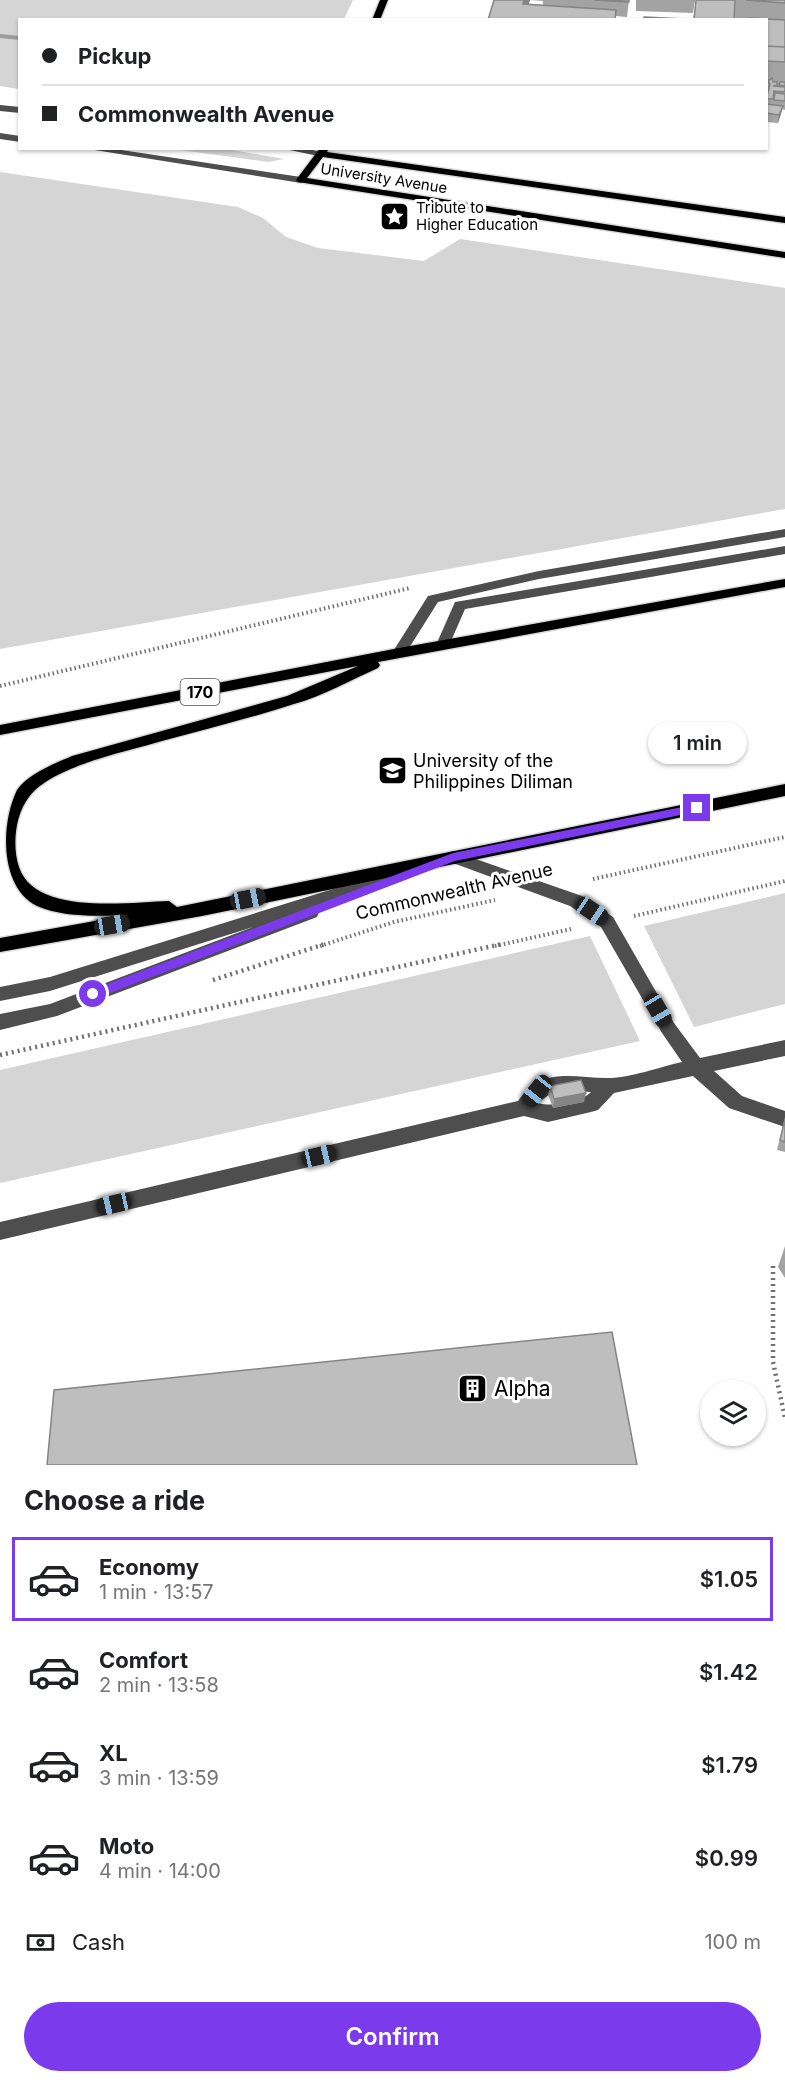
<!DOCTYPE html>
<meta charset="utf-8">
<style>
body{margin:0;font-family:Inter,sans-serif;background:#f6f6f6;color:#202124;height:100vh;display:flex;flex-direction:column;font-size:22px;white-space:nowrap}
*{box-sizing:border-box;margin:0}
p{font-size:20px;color:#757577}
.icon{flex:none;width:33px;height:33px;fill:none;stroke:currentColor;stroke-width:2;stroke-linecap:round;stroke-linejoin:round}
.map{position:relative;height:1465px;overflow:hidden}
.sheet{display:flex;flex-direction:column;background:#fff;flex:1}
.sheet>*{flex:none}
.guide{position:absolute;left:18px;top:18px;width:750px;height:132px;border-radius:0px;box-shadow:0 2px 4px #0004;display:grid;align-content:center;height:132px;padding:0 24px;background:#fff}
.fabs{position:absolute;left:700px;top:1380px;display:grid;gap:12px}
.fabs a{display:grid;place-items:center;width:66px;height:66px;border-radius:50%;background:#fff;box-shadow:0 2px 4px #0004;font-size:30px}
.end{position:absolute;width:27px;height:27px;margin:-14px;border:8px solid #7c3aed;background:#fff;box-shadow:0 0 0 3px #fff}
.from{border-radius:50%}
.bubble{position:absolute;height:42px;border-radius:21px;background:#fff;box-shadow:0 2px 4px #0004;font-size:20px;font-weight:600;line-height:42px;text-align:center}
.car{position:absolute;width:18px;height:36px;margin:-18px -9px;border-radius:8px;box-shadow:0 0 4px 2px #0007;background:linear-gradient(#222 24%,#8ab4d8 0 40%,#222 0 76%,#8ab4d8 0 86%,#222 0)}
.guide b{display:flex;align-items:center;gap:21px;height:57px;font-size:22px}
.guide b+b{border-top:2px solid #e0e0e0}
.guide i{width:15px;height:15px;background:#202124}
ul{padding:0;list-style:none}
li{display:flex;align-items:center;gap:18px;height:84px;margin:0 12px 9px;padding:0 12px;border:3px solid transparent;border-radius:0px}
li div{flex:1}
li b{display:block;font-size:22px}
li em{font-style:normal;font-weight:600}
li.selected{border-color:#7c3aed}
li>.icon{width:54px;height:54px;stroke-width:1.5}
h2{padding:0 24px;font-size:27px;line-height:72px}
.pay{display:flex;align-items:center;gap:15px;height:66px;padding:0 24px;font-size:22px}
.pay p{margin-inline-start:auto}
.button{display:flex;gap:12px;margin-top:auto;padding:12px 24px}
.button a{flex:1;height:69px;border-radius:36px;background:#7c3aed;color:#fff;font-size:24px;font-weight:600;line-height:69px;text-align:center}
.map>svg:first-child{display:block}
.green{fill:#d5d5d5}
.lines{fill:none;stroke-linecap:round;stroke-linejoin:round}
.stream{fill:#9c9c9c;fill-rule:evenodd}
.major-casing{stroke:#dbdbdb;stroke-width:3}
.path-far1{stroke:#707070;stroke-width:4;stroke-dasharray:1.5 3;stroke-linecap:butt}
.path{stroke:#707070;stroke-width:4.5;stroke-dasharray:2 4;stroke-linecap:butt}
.minor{fill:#4e4e4e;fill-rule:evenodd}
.major{fill:#000;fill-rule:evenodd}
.wall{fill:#a3a3a3;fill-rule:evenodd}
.shaded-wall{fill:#858585}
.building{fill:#bebebe;stroke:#858585;stroke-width:1.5}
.route{fill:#7c3aed}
.labels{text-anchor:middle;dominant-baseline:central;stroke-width:6;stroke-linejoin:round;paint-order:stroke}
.far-street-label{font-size:15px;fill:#000;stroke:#fff}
.far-poi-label{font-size:15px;fill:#000;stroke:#fff;text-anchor:start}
.shield{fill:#fff;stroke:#4c4c4c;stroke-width:1.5}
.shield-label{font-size:16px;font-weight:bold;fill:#000}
.poi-label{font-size:18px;fill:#000;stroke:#fff;text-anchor:start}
.street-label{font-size:18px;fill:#000;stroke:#fff}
.near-poi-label{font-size:21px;fill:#000;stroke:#fff;text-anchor:start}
</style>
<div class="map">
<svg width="785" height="1465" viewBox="0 0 785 1465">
<rect width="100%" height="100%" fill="#fff"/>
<path class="green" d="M0,0H353L344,19L20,20L19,89L0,86Z
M173,149H226L284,159L268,162Z
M0,172L238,207L263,218L286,237L318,248L424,261L460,239L785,288V509L0,649Z
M785,893V1004L694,1027L644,926Z
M590,936L640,1041L0,1183V1070Z"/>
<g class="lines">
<path class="stream" d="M0,34L20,36V40L0,38Z"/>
<defs>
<path id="major" d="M380,0H388L380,20H372Z
M320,148H329L327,152L785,217V223L323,157L307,178L785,252V258L298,182L296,180Z
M785,579V587L378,662L380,665L378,668C351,680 323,696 294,704C251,718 206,729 162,741C126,752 52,766 29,797C15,815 12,846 19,867C35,916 129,902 169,901L177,907L785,784V796L202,916L0,952V938L128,915C99,916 65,918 37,906C0,888 0,825 17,790C29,773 54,764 72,756L287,696L358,666L0,735V725L399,648Z"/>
</defs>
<use href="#major" class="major-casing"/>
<path class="path-far1" d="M0,686L410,588
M593,879L785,837
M634,916L785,881
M320,946L394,922L495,900
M495,946L571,929"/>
<path class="path" d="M213,980L325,944
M0,1055L502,944
M773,1266V1362L785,1418"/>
<path class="minor" d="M0,105L20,107V113L0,111Z
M0,133L20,136V142L0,139Z
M82,148H108L301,177L306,180L301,183Z
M280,148H305L328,154L323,157Z
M785,529V537L539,579L438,602L404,656H394L392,653L428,596L539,571Z
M785,546V554L465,609L448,648H438L436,645L455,602Z
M453,851L582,896L613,917L674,1023L700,1058L785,1040V1056L714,1071L742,1096L785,1111V1127L729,1108L693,1076L614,1093L598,1110L591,1112L548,1122L524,1116L0,1240V1222L518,1101C544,1066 571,1078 608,1078C630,1078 660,1067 682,1062L662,1033L601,927L570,906L453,863H441L439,859L441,855ZM572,1091L591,1092C580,1103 553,1107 538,1103L550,1094Z
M407,866L413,868L415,872L413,876L316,907L319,912L317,917L57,1016L0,1030V1014L50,1004L253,927L50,991L0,1001V987L50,977Z"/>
<use href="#major" class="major"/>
</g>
<path class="wall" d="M494,0H629L627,17L616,16L615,20ZM530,0L543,1V5L528,4Z
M636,0H695L693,13L636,11Z
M696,0H785V110L782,109L781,114L778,123L766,122V98L768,92L766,90L767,83H766V20H693Z
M550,1086L584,1102L553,1108L548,1095Z
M785,1117V1152L777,1150Z
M785,1246V1278L778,1267Z"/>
<path class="shaded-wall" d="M524,0H530L524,20L523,4Z
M783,106L781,114L778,123L779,115Z
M586,1093L584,1102L553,1108L554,1099Z"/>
<path class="building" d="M494,0H524L523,4L616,10L615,20H488Z
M595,0H629V2Z
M696,0H735L734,20H694Z
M746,0H785V3Z
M644,17L685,19V20H644Z
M749,18L785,20V47L766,46V20H749Z
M766,46L785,47V62L766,61Z
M772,78L773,82H777V85L773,86L785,87V90L784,92L774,91L773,99H766L770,84L768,81Z
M780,82H785V86L779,85Z
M775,93L785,94V101L774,100Z
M766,104L783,106L779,115L766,113Z
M581,1080L586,1093L554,1099L550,1086Z
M785,1119V1142L780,1140Z
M612,1332L637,1465H47L54,1390Z"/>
<path class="route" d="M697,804L702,808L700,811L455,861L97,998L93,999L88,994L89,991L453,853Z"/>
<defs>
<symbol id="sight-square" viewBox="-11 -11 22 22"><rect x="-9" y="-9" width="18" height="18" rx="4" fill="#000" stroke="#fff"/><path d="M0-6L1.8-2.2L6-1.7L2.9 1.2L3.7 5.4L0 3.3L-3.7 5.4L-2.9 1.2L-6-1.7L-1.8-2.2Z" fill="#fff"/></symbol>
<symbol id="university-square" viewBox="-11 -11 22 22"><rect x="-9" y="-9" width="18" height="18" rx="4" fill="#000" stroke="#fff"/><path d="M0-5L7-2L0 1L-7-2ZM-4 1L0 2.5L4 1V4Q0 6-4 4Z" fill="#fff"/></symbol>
<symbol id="building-square" viewBox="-11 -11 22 22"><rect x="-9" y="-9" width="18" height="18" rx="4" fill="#000" stroke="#fff"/><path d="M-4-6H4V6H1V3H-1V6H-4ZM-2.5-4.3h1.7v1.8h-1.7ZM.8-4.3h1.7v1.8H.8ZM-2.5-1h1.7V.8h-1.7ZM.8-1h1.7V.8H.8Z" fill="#fff"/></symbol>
</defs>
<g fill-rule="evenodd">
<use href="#sight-square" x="378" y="200" width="33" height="33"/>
<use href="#university-square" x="376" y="754" width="33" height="33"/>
<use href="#building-square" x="456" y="1372" width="33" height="33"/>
</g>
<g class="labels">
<g class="far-street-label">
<text transform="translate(384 178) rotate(9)">University Avenue</text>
</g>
<g class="far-poi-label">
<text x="416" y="207">Tribute to<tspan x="416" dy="17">Higher Education</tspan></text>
</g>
<rect class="shield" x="180.5" y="679" width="39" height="26" rx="4.5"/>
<g class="shield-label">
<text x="200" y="692">170</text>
</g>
<g class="poi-label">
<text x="413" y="760">University of the<tspan x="413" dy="21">Philippines Diliman</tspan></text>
</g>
<g class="street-label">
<text transform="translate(454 891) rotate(-13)">Commonwealth Avenue</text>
</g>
<g class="near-poi-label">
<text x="494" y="1388">Alpha</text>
</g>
</g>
</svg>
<div class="fabs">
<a><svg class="icon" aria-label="layers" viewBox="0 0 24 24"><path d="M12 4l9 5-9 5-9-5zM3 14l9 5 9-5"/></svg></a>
</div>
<i class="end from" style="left:93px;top:994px"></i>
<i class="end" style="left:697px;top:808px"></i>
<div class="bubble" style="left:648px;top:722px;width:99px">1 min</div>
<i class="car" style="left:248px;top:899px;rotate:79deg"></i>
<i class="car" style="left:592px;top:911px;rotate:124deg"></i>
<i class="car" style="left:112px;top:925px;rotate:80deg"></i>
<i class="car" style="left:658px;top:1010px;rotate:150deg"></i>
<i class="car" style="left:537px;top:1091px;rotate:219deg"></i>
<i class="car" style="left:319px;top:1156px;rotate:77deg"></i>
<i class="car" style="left:114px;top:1204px;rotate:257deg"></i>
<div class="guide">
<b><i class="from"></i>Pickup</b>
<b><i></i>Commonwealth Avenue</b>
</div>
</div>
<section class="sheet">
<h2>Choose a ride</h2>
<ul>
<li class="selected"><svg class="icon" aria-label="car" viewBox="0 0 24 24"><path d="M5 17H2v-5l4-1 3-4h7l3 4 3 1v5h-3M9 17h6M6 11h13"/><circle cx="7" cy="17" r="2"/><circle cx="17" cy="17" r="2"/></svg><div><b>Economy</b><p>1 min · 13:57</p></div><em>$1.05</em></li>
<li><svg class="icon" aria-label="car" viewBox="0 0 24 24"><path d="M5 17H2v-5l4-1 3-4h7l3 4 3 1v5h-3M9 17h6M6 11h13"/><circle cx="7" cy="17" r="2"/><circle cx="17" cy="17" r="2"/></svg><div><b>Comfort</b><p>2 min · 13:58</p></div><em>$1.42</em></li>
<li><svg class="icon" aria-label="car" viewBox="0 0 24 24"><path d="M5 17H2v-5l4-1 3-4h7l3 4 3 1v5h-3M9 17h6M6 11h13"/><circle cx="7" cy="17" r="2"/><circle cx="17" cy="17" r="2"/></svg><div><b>XL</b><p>3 min · 13:59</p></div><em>$1.79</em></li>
<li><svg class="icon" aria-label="car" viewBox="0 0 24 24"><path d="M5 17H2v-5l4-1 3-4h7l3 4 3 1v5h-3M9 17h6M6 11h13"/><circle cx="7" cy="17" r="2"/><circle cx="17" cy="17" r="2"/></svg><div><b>Moto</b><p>4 min · 14:00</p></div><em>$0.99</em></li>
</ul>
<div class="pay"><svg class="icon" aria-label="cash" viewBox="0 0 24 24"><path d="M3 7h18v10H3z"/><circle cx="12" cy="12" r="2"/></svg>Cash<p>100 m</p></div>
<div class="button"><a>Confirm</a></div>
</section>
